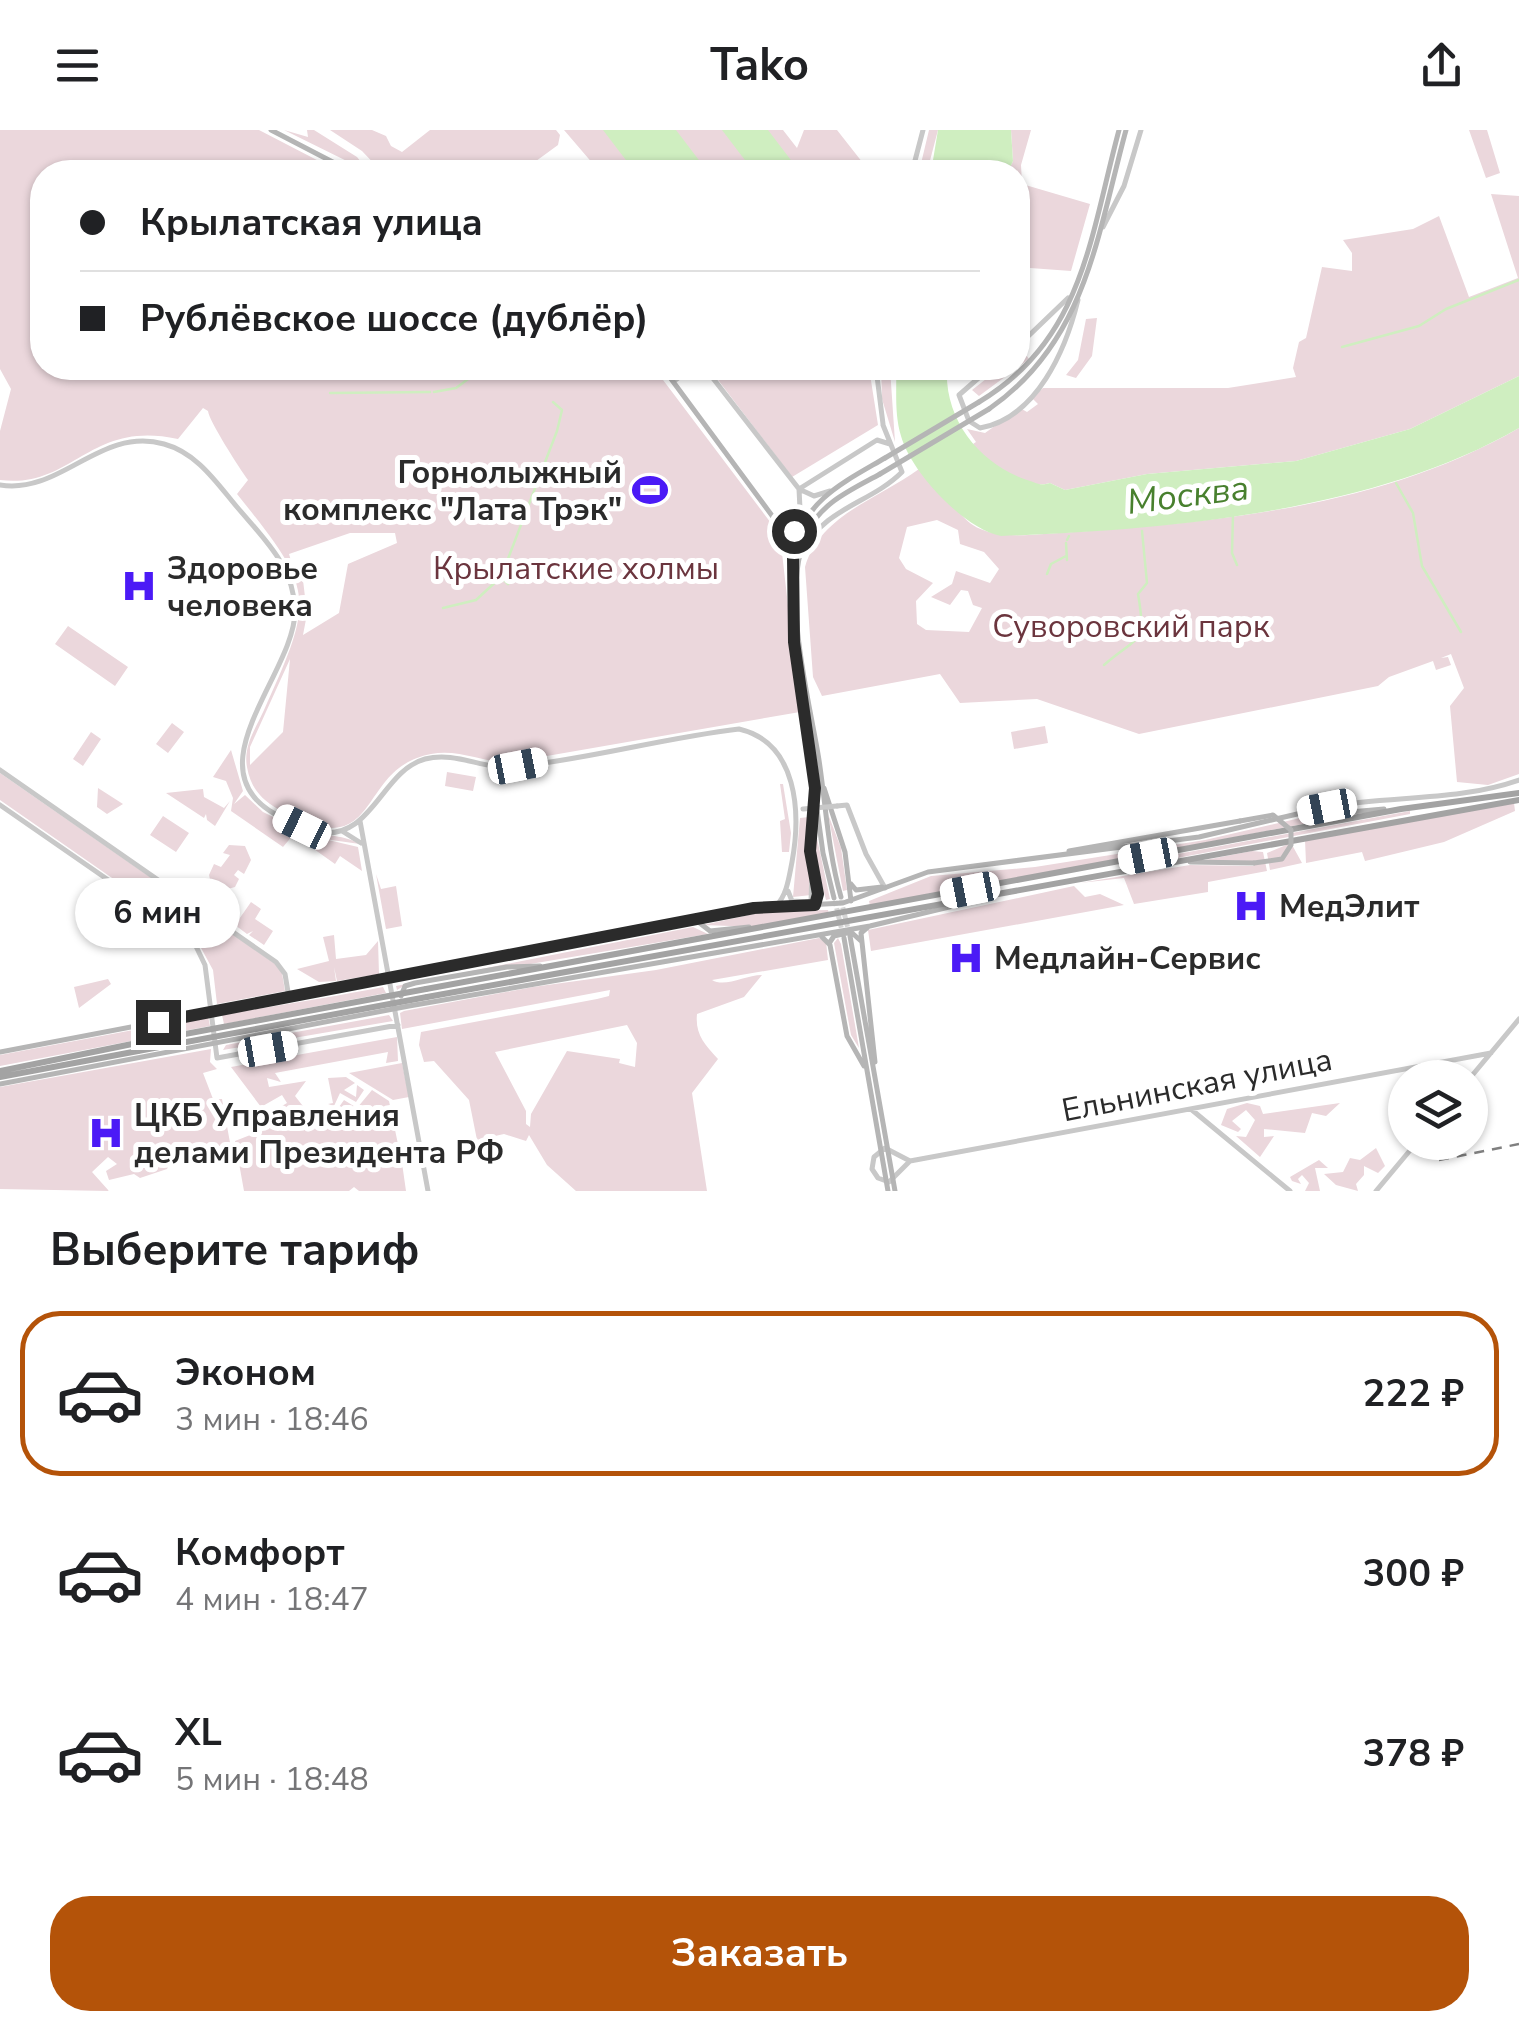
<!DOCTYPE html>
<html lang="ru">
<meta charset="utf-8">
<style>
body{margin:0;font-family:"Nunito Sans",sans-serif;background:#f2f2f2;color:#202124;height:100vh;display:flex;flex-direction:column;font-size:38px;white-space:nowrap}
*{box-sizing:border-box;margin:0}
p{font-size:32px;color:#757577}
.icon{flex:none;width:55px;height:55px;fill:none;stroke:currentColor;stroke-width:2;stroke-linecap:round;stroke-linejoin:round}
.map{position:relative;height:1061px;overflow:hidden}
.sheet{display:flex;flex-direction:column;background:#fff;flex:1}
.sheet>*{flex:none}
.hud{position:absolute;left:30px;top:30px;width:1000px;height:220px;border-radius:40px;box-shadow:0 2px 8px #0004;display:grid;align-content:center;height:220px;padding:0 50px;background:#fff}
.fabs{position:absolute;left:1388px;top:930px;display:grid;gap:20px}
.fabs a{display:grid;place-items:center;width:100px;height:100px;border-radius:50%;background:#fff;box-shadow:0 2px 8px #0004;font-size:50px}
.end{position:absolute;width:45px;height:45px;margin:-22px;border:12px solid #2b2b2b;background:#fff;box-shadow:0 0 0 5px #fff}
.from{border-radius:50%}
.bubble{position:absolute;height:70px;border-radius:35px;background:#fff;box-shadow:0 2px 8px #0004;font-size:32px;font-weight:700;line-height:70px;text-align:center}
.car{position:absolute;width:30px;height:60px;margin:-30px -15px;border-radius:12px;box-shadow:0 0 8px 2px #0007;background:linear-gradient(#fff 24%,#345 0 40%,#fff 0 76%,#345 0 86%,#fff 0)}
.hud b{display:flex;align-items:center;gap:35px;height:95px;font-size:38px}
.hud b+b{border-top:2px solid #e0e0e0}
.hud i{width:25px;height:25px;background:#202124}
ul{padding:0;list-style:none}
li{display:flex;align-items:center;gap:30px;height:165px;margin:0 20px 15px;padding:0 30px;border:5px solid transparent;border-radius:40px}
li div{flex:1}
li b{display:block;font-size:38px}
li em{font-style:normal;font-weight:700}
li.active{border-color:#b45309}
li>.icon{width:90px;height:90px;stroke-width:1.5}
h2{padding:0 50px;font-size:45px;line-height:120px}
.primary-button{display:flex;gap:20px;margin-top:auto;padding:20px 50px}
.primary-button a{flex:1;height:115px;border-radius:40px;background:#b45309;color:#fff;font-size:40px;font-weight:700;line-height:115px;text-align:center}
header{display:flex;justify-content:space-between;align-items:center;height:130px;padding:0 50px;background:#fff;font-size:45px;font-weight:700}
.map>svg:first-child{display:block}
.green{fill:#ebd7dc;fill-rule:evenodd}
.water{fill:#cfeec0}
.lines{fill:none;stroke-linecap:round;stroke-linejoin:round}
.stream{stroke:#cfeec0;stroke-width:2.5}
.secondary-tunnel{stroke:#d5d5d5;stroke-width:5;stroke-dasharray:5 2.5;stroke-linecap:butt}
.tertiary{stroke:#c8c8c8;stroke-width:5}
.secondary{stroke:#b5b5b5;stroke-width:5}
.primary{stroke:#a3a3a3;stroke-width:6}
.rail{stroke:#808080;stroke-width:2.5;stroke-dasharray:10 8;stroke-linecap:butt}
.tertiary-bridge{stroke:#c8c8c8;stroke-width:5}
.secondary-bridge{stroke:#b5b5b5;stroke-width:5}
.primary-bridge{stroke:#a3a3a3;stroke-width:6}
.route{stroke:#2b2b2b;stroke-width:12}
.labels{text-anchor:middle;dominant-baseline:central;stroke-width:10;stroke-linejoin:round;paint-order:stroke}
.poi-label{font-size:32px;font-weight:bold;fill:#2b2b2b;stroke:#fff;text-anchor:start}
.park-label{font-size:32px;fill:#6b353e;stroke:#fff}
.street-label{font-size:32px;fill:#2b2b2b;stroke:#fff}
.water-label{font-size:35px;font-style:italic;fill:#48802e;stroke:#fff}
</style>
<header><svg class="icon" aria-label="menu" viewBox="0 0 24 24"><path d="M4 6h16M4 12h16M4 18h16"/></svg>Tako<svg class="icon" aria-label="share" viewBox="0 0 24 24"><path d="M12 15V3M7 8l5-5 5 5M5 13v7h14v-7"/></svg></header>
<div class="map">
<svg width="1519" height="1061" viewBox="0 0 1519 1061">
<rect width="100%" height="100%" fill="#fff"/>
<path class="green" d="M0,0H259L340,42H42V238H654L780,405L800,582L506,633C474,630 450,615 417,628C358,650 377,732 283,682C263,671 251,660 247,637C243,616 256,598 264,580C315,467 315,461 237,364L248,350C240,339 209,291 208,281L203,278L178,309C89,289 73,359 0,350V301L11,259L0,239ZM350,403H395L397,413L348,434L339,483L303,505L307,484L303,450L295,444L289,424ZM290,529L283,602L250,635V617Z
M284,0L308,7L307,0H314L357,27L369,42Z
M330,0H372L386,6L391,16L402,22L430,0H556L560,5L558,15L521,42H382L362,21Z
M564,0H783L797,18L804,0H837L870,42H600Z
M929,0H938L927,42H919Z
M1011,0H1031L1021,35L1022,54L1090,74L1071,141L1030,138L1018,149V42H1008L1013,31Z
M1469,0H1487L1500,43L1486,48Z
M1491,64L1519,66V246L1410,299L1296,331L1147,344L1065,360L1050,353C1025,360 987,334 973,314L976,312L967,299L985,303L1020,278L1027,282L1038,274L1032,268L1043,258H1228L1296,247L1293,238L1299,212L1306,208L1322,137L1352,141V123L1343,110L1413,99L1439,86L1469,167L1518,148Z
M1097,188L1092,226L1076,248L1066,245L1078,230L1086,189Z
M1023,221L1029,229L979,266L972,260L1000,238H1018V223Z
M709,238H869L878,295L792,347Z
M881,238H890L895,312L882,269Z
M1519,298V644L1488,655L1457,652L1450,576L1464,558L1451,524L1441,528L1448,527L1451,535L1436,540L1433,531L1389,547L1378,556L1139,604L1037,569L960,573L940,544L822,566L813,547L805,437C820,385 878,369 919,339C968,374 950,408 1029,405C1194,394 1372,383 1519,298ZM937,390L958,400L960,414L984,422L999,439L990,453L956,441L952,454L931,467L950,475L961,460L968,461L973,475L982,478L969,502L926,500L917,494L916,471L933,453L906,439L899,428L907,397Z
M68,496L128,537L115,556L55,514Z
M172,593L184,602L168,623L156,614Z
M1045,596L1048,613L1014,619L1011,602Z
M91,602L101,609L83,636L73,629Z
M231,620L243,661L234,674L245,665L263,682L298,699L283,717L231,681L233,668L226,651L213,647Z
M447,642L476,647L473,661L445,656Z
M0,643L274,833L282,843L285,861L217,874L213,840L194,805L0,670Z
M780,654H783L791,703L789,722H782L780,691L785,689Z
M98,658L123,674L107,684L97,677Z
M203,659L204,667L224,678L230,671L215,696L207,690L206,684L204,688L166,663Z
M1514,673L1515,681L1444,712L1365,731L1362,722L1306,733L1305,710Z
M1410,681V684L1130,737L1129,733Z
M1326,682H1367L870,776L869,771L931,746L1035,737L1205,710Z
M828,684L841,718L847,760L843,761Z
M163,686L189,703L176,722L150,705Z
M809,687L811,765L793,767L800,688Z
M815,699L830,769L826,770L815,728Z
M301,701C323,707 340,703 360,714L324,709L358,717L362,741L340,726L335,734L297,707Z
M1291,713L1302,733L1270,740L1267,723Z
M229,715L245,716L251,730L244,744L238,740L234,745L239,749L235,757L221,761L211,754L209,745L214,734L221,737L230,725L223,723Z
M1252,721L1263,722L1267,741L1208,752V762L1134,774L1124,748L1080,753L1190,735L1254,736V731H1200Z
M376,744L381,759L396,756L402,796L386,799Z
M1074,756L1085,767L1100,764L1124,775L871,821L868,800Z
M251,772L261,779L255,789L273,801L264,815L249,805L253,801L247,804L235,795Z
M828,780L829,784L758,797L703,795L767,781Z
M693,797L708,804L405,855L397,860L396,856Z
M334,805L336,829L366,825L378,811L379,844L337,851L334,837L336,851L319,852L297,839L329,831L323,807Z
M819,808L826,812L828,830L712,850C725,858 745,845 762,845L744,867L697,884C695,904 704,914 718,929L692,963L707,1061H576L547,1035L529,1005L526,1011L504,1004L477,1010L469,970L434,931L424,932L419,915L421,902L597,869L609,866L610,860L402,899L400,883L404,881L533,857L656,840ZM627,895L637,913L635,937L619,933L620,929L567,921L531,984L530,997L526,994V981L495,922Z
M838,808L841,814L859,918L851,905L834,813Z
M108,849L111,854L79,878L74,857Z
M383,857L386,863L224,894L222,885C278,875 333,867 383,857Z
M389,885L393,891L223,920L226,915Z
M208,886L210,896L0,936V925Z
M397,907L398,931L386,933L388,922L275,943L281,952L267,948L269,957L306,951L295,966L310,985L299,991L291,981L301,997L329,982L334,984L344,970L357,978L372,960L389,971L399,1019L406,1025L402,1033L406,1061H359L354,1057L349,1061H244L235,1011L266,999L265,986L287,973L282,965L261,977L231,937Z
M211,919L210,932L217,939L203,943L213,969H222L231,1018L227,1022L199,1020L192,1036L181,1028L171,1031L167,1039L140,1048L134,1044L109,1050L106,1041L117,1034L108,1027L92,1042L109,1061L0,1059V957Z
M402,933L409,967L393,970L349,943Z
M346,947L355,953L344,960L356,967L357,955L364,960L356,972L340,963L334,976L328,974L333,973L328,948Z
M1247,973L1260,976L1263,984L1340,973L1326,986L1312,983L1305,1003L1264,999V1007L1274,1006L1260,1027L1236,1006L1246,1007L1255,990L1246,980L1232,991L1241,999L1238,1002L1221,995L1227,979Z
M1376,1018L1385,1036L1378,1043L1364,1036V1045L1356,1054L1358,1061L1336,1055L1324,1044L1343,1042L1350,1028L1360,1030Z
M1319,1030L1328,1038H1315L1320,1061H1305L1309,1053L1302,1045L1298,1049L1301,1054L1292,1051L1290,1047Z"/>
<path class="water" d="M603,0H676L708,42H635Z
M722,0H768L800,42H754Z
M938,0H1011L1013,31L1008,42H931Z
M896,238H947C944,290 980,334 1027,350C1037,353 1040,356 1050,353L1065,360L1147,344L1296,331L1410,299L1519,246V298C1374,382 1166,400 1001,406C964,399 911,342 901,306C894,283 897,259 896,238Z"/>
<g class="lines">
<path class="stream" d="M1342,217L1419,196L1446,179L1519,150
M434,262L456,258L483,238
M330,263L430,262
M1396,353L1413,383L1422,436L1461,502
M1233,384L1232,423L1237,435
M1067,410L1069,406
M1066,413L1067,430
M1047,444L1051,434L1066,426
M508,454L501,447L557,301L562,280L553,272
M443,478L476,470L501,447
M1104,535C1140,504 1147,515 1138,464L1147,453L1142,401"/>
<path class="secondary-tunnel" d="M841,770L849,803
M835,771L843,805"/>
<path class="tertiary" d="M912,42L923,0
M1103,97L1124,56L1141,0
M1018,216L1068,168
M705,238L799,359L814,366L830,361
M876,238L883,294
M990,238L959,265L969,291L980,298C1037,288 1066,219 1078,170
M674,251L693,238
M0,355C61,365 100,296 164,314C197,323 216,352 237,377C263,408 294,436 295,480C296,542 191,637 275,684C288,691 303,699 317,702C372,712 381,641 425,629C457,621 483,640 514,637C590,629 663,608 739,599C798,613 801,683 792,732C789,747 787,765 776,776
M799,359L877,310L890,314
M799,359L801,398
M803,421C824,378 871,373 902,342L883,295
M0,640L276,832L285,844L289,868
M0,675L192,808L205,835L217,928L398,895
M837,676L847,675L866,724L885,758
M1327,677C1392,665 1456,672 1519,650
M360,691L428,1061
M342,701L361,713
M788,761L792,771L811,772L812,740
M1470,948L1519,889
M1192,980L1290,1061
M885,1018L910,1031L889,1052L878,1048L872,1039L874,1027Z
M910,1031L1491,923
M1376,1061L1417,1012"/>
<path class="secondary" d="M271,0L352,42
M663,238L790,410L794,512L823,723L834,768
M979,272C1083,210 1090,107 1119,0
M989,279C1086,212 1097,106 1126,0
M794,419C804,370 846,351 885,328
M824,658L845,722L851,771
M1069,721L1240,691
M1190,732L1254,733
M851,754L856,760L882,757
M841,767C828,721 826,677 819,630C809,567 779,460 808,401C822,372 853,359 880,344
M812,776L818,764L810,721L814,676
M697,791L710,801L749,797
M868,797L861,803L875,932
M850,806L895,1061
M822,807L830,815L847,906L864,936
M844,808L888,1061
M830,812L834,806L851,802L861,811
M401,866L405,856L415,853L507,837L540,836
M0,922L754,778L843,773L928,742L1199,707L1327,677L1339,683L1384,679
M0,954L409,876L870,796L974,771"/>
<path class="primary" d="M426,859L1401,679L1519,663
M427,867L1519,670
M0,941L137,913
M0,947L138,921"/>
<path class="rail" d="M1439,1030L1519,1014"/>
<path class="tertiary-bridge" d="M803,679L837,676"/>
<path class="secondary-bridge" d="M885,328L979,272
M880,344L989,279
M1240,691L1273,685L1291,700V715L1282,729L1254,733"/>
<path class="primary-bridge" d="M137,913L426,859
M138,921L427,867"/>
</g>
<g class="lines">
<path class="route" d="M158,892L754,778L815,775L818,764L810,721L815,658L794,512L793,426L782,396L794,401"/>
</g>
<defs>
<symbol id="stadium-bare" viewBox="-9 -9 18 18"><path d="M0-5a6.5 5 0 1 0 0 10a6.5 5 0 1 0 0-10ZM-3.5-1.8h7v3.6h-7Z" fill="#4b1af6" stroke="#fff" stroke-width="2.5" paint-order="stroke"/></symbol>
<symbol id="hospital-bare" viewBox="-9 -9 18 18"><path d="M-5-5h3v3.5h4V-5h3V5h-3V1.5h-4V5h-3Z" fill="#4b1af6" stroke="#fff" stroke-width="2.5" paint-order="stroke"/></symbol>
</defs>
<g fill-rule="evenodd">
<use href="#stadium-bare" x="625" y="335" width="50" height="50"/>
<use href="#hospital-bare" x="114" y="431" width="50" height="50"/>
<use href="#hospital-bare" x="1226" y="751" width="50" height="50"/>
<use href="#hospital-bare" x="941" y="803" width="50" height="50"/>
<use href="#hospital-bare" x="81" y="978" width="50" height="50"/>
</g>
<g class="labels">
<g class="poi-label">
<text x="622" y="342" text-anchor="end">Горнолыжный<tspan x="622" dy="37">комплекс "Лата Трэк"</tspan></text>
<text x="167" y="438">Здоровье<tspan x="167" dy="37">человека</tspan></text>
<text x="1279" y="776">МедЭлит</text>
<text x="994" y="828">Медлайн-Сервис</text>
<text x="134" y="985">ЦКБ Управления<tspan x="134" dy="37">делами Президента РФ</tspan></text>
</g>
<g class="park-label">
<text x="576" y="438">Крылатские холмы</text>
<text x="1131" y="496">Суворовский парк</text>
</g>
<g class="street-label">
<text transform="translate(1197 955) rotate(-11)">Ельнинская улица</text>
</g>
<g class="water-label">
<text transform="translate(1188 365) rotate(-7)">Москва</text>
</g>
</g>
</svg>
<div class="fabs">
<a><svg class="icon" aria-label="layers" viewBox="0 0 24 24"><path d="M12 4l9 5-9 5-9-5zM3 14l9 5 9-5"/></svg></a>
</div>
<i class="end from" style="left:794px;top:401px"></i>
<i class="end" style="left:158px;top:892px"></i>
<div class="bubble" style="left:75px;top:748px;width:165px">6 мин</div>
<i class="car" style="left:518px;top:636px;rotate:79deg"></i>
<i class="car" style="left:1327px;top:677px;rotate:259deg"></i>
<i class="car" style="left:302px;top:697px;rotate:296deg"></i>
<i class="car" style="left:1148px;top:726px;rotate:259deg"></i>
<i class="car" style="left:970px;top:760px;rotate:259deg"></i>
<i class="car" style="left:268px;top:919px;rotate:80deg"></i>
<div class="hud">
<b><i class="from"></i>Крылатская улица</b>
<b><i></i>Рублёвское шоссе (дублёр)</b>
</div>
</div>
<section class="sheet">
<h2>Выберите тариф</h2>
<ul>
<li class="active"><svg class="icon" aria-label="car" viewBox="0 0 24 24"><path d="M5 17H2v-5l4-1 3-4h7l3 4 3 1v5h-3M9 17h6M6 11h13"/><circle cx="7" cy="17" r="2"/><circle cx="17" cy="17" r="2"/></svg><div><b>Эконом</b><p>3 мин · 18:46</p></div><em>222 ₽</em></li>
<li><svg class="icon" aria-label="car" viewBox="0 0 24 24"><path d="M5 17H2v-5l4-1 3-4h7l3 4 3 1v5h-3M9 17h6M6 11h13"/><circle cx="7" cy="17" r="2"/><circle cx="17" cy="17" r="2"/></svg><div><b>Комфорт</b><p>4 мин · 18:47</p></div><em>300 ₽</em></li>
<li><svg class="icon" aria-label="car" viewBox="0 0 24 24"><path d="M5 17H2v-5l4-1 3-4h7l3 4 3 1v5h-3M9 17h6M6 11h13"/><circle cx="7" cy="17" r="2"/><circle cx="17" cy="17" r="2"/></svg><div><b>XL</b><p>5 мин · 18:48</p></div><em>378 ₽</em></li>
</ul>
<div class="primary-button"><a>Заказать</a></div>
</section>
